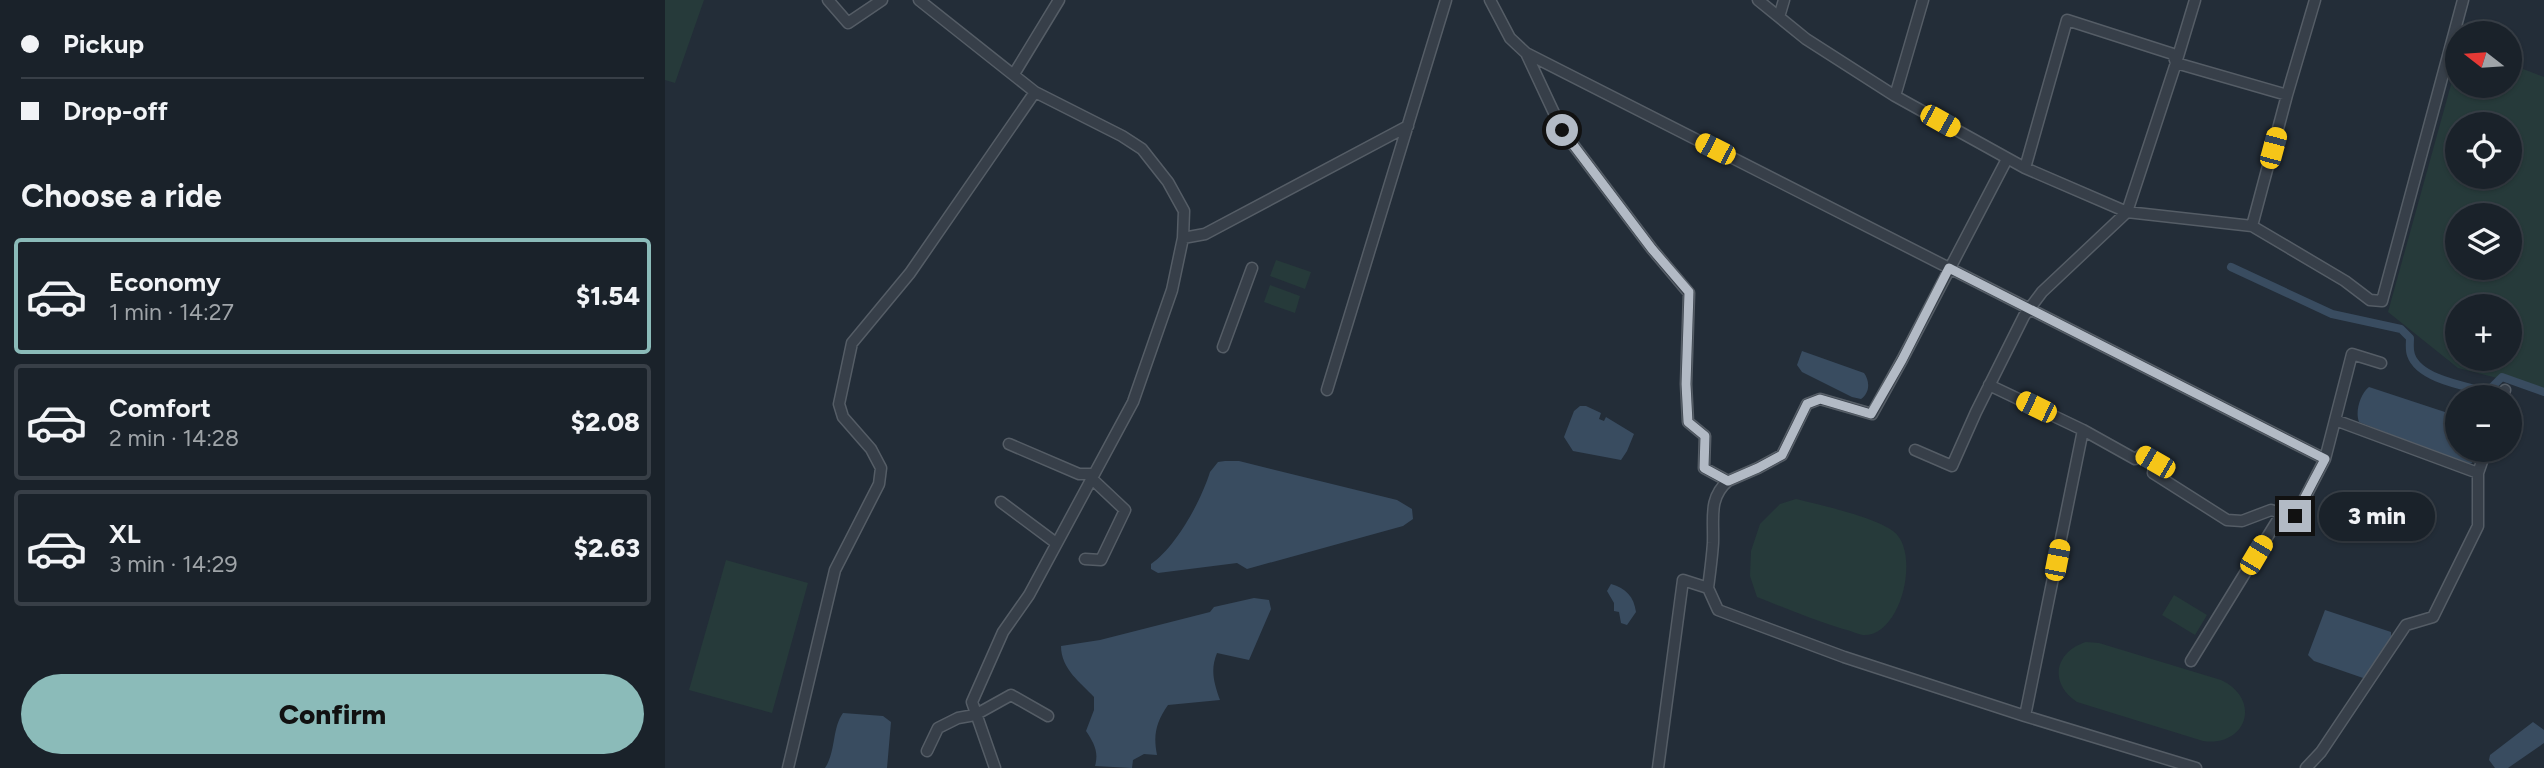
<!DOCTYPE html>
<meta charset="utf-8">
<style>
body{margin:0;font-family:Figtree,sans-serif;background:#272f36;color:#f1f3f6;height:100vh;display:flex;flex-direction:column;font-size:26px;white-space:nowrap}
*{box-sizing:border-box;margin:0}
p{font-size:23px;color:#9fa4a8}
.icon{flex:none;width:38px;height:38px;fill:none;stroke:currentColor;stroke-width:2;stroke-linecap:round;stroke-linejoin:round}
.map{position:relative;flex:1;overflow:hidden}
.panel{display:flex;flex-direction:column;background:#1a222a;width:665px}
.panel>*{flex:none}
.banner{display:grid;align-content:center;height:154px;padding:0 21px;background:#1a222a}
.needle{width:46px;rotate:287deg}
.fabs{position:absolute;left:1780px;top:21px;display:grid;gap:14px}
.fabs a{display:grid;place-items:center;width:77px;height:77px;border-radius:50%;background:#1a222a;box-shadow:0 2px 5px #0004,0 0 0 2px #383f47;font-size:35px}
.end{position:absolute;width:32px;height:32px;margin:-16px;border:9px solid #b2bac5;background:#111;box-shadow:0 0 0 4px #111}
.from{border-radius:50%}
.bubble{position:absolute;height:49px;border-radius:24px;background:#1a222a;box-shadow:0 2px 5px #0004,0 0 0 2px #383f47;font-size:23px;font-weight:800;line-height:49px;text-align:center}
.car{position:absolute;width:21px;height:42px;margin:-21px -10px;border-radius:9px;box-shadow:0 0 5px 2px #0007;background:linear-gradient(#f5c518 24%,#345 0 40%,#f5c518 0 76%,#345 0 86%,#f5c518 0)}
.banner b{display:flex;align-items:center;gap:24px;height:66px;font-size:26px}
.banner b+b{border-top:2px solid #383f47}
.banner i{width:18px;height:18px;background:#f1f3f6}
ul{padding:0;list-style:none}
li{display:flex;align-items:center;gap:21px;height:116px;margin:0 14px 10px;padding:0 7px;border:4px solid #383f47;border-radius:7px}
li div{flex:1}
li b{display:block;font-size:26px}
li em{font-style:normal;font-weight:800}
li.on{border-color:#8bbbb9}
li>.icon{width:63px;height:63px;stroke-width:1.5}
h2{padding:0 21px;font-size:32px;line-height:84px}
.cta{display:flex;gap:14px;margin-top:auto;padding:14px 21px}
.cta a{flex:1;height:80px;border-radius:42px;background:#8bbbb9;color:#111;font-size:28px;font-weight:800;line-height:80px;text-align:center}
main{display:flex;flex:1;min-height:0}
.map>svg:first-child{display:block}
.green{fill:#263a3a;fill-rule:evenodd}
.water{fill:#394c60}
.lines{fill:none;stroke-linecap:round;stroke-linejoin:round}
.canal{stroke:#394c60;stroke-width:8}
.minor-casing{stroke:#555d66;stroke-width:13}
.minor{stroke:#373f49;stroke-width:10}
.route{stroke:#b2bac5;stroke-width:9}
</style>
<main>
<section class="panel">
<div class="banner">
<b><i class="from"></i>Pickup</b>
<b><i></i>Drop-off</b>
</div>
<h2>Choose a ride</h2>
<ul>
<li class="on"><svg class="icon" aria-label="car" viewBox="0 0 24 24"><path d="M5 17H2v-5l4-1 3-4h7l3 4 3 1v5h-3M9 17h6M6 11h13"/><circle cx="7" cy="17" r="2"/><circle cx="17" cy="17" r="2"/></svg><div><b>Economy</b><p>1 min · 14:27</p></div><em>$1.54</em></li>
<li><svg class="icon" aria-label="car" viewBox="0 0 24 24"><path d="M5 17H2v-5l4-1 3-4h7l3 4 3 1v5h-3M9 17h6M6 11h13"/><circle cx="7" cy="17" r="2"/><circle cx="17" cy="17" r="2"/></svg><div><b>Comfort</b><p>2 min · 14:28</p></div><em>$2.08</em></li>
<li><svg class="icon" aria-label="car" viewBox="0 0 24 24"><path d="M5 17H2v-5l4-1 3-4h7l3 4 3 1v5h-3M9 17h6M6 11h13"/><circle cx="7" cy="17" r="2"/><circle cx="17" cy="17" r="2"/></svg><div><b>XL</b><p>3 min · 14:29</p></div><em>$2.63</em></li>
</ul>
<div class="cta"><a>Confirm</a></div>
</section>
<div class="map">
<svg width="1879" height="768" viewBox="0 0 1879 768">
<rect width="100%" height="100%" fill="#232d38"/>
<path class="green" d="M0,0H39L10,83L0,80Z
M1792,63V86H1844L1845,64L1879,77V390L1793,368L1723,312ZM1844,124V177H1792V124ZM1792,215H1844V268H1792ZM1844,306V359H1792V306Z
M611,260L646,272L640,289L605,276Z
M605,285L635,296L630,313L599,302Z
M1131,499C1156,505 1209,517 1228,531C1256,551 1237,637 1198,635C1192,634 1184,630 1178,629C1148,620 1120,608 1092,597L1085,576L1086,551L1095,524L1115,504Z
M61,560L143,583L107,713L24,690Z
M1509,595L1542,615L1530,635L1497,615Z
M1421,642L1434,643L1556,680C1597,699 1582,747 1538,741L1412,702C1384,684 1389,652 1421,642Z"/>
<path class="water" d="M1137,351L1199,373C1205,381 1205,393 1196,399L1187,397L1137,372L1132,365Z
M1704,387L1792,416V450H1812L1807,463L1800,464L1694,422C1690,412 1695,394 1704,387Z
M915,406H921L936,413L934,419L939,421L941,417L969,434L962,451L956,460L908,451L899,437L909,411Z
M560,461H574L732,500L747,509L748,519L738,526L582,569L572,563L493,573L486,569V564C511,547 536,501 545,472L553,462Z
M946,584C961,588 969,597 971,612L962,625L956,623L954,612L949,611V603L942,591Z
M589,598L604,600L606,609L584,660L552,653C545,670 549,683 555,700L503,705C491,722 488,735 492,755L479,754L468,760L467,768L430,766C434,752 429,743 421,731L429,710V697C416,683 396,669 396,646L435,640L545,612L549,607Z
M1660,610L1726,632V637L1701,679L1649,661L1643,655Z
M178,713L218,716L226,722L222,768H160C171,752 167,728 178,713Z
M1868,722L1879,730V743L1843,768H1830L1824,760L1825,755Z"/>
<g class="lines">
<path class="canal" d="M1566,267L1667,314L1736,329L1745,338C1745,343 1744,350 1746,355C1754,379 1800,386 1822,392L1837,377L1879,392"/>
<defs>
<path id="minor" d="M163,0L183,23L217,0
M254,0L370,92L457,136L477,149L503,182L519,211L518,238L507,290L468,402L364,595L338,632L307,702L330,768
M825,0L845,38L861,53L897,130L987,249L1024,293L1021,384L1023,422L1040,436L1039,468L1063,481C1043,498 1049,519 1048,543C1047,558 1045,573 1043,588L1018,580L993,768
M1093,0L1141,39L1230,96L1360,168L1462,212L1587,226L1680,281L1705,300L1717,301L1798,0
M1530,0L1511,63L1622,95L1650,0
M1114,17L1119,0
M861,53L1660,459
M349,74L394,0
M1230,96L1258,0
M1587,226L1622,95
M518,238L540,234L743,126
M558,347L587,268
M1324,385L1418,430L1360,716L1531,768
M662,390L781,0
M1838,397L1840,390
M1418,430L1470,459L1477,454L1490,462L1488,473L1562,520L1577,521L1606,510L1630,517L1660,459L1687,354L1716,363
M344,444L414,474H427
M1250,450L1287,466L1311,412L1359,316L1377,292L1462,212L1511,63L1508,54L1402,20L1360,168
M1813,473L1821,450
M1063,481L1093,468L1117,455L1142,404L1155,399L1207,414L1237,360L1342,159
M336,502L391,543
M420,559L436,560L460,510L425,477
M1043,588L1053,610L1179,657L1360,716
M1526,661L1617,513
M262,751L273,728L293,718L310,715L346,695L383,716
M123,768L170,570L214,484L216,468L206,449L178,417L174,404L187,343L245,273L370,92
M1641,768L1656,752L1741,625L1768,617L1813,526V473L1670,420"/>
</defs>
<use href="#minor" class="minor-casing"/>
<use href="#minor" class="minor"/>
</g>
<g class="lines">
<path class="route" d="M897,130L987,249L1024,292L1021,384L1023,422L1040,436L1039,468L1063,481L1093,468L1117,455L1142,404L1155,399L1206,414L1237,360L1284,268L1660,459L1630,516"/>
</g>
</svg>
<div class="fabs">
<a><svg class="needle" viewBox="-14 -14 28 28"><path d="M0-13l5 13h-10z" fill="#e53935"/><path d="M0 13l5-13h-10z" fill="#9fa4a8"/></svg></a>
<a><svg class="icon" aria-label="locate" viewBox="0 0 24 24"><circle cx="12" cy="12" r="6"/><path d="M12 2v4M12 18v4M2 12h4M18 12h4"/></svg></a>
<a><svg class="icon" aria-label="layers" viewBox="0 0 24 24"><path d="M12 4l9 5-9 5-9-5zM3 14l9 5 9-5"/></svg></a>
<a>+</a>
<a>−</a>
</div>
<i class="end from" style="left:897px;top:130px"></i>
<i class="end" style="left:1630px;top:516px"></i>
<div class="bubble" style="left:1654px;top:492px;width:116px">3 min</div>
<i class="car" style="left:1275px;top:121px;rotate:119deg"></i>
<i class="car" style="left:1608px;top:148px;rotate:15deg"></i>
<i class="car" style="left:1050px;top:149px;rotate:297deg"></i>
<i class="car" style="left:1371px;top:407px;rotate:296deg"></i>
<i class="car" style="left:1490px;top:462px;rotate:300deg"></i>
<i class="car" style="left:1591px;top:555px;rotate:31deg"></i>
<i class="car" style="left:1392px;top:560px;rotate:11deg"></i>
</div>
</main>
